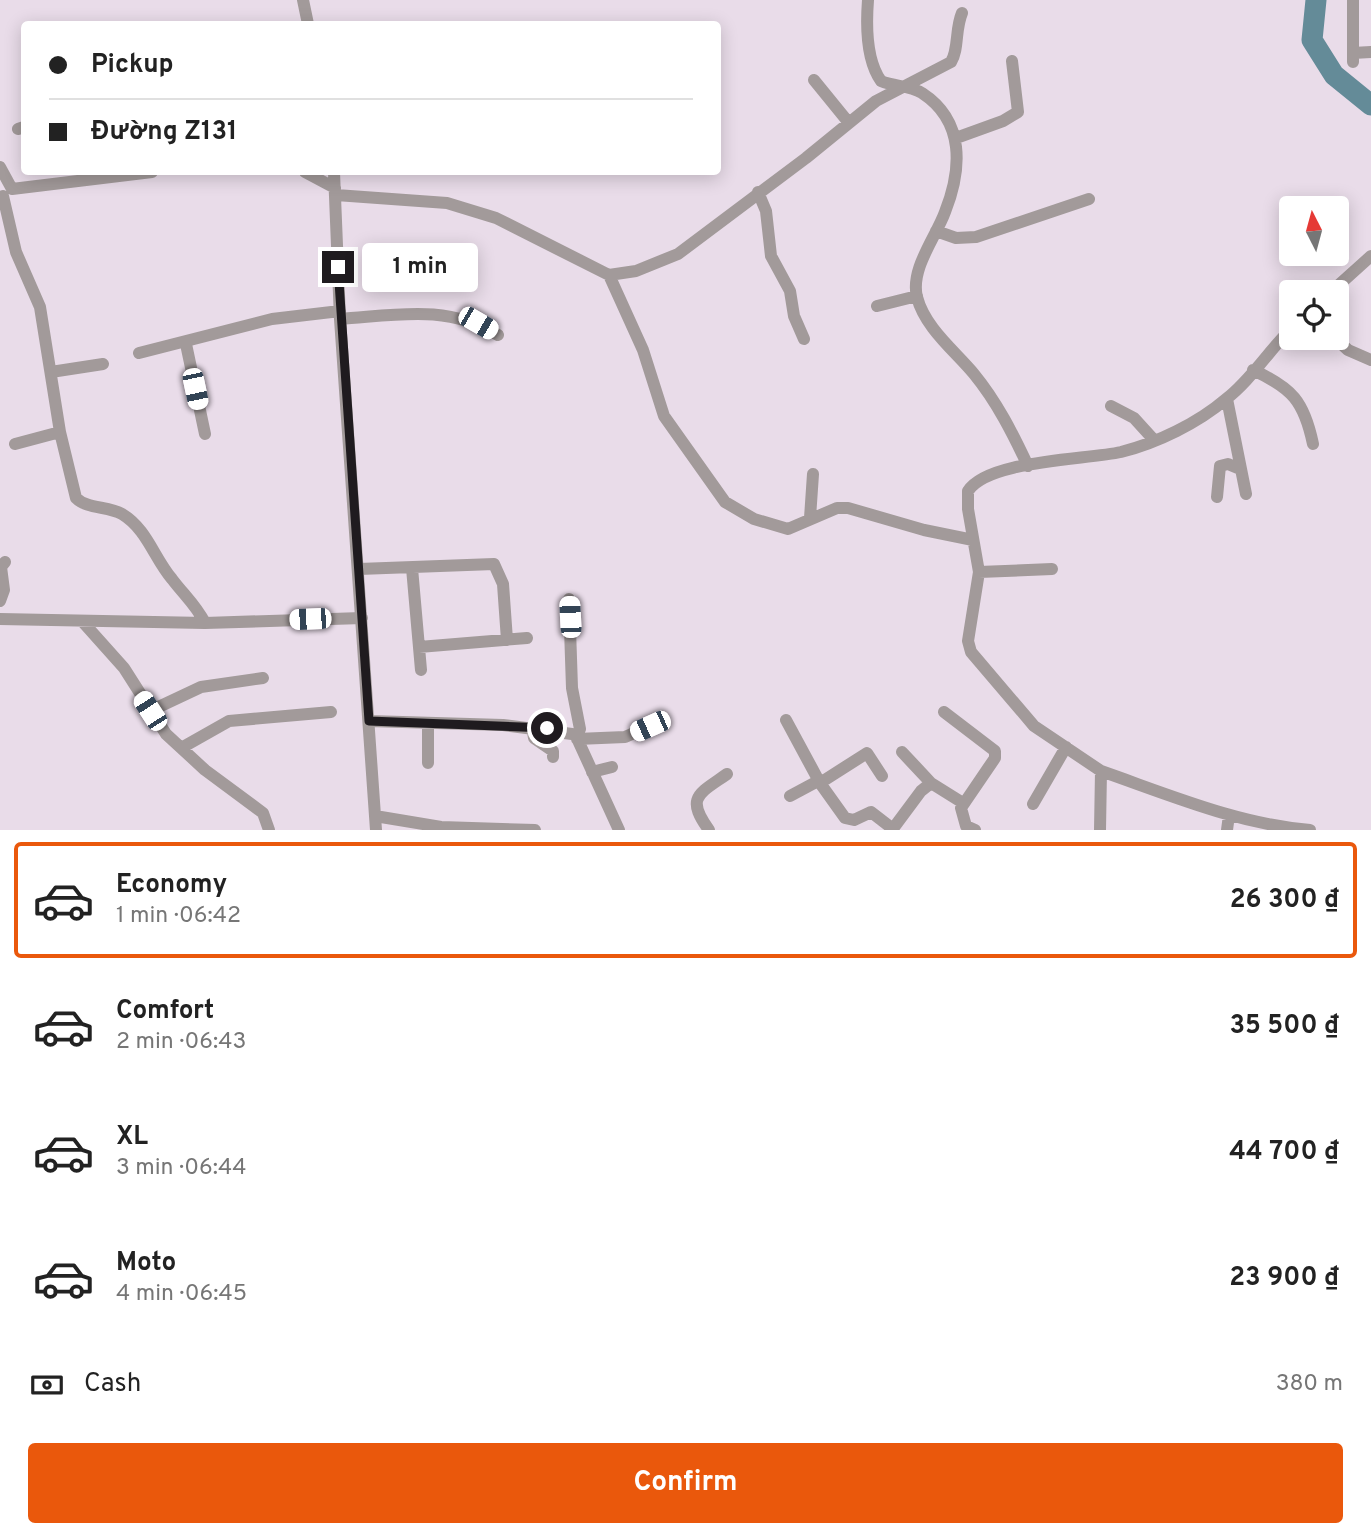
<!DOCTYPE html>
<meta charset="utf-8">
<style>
body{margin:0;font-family:Overpass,sans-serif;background:#f6f6f6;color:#222;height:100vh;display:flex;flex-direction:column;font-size:26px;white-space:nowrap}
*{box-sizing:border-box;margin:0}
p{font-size:23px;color:#767676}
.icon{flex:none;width:38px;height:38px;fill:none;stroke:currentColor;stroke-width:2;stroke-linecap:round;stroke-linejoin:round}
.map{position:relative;height:830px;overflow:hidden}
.sheet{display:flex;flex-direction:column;background:#fff;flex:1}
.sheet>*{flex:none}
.banner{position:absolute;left:21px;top:21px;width:700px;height:154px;border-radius:7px;box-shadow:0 4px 18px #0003;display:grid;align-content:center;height:154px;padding:0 28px;background:#fff}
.needle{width:46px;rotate:354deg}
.fabs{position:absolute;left:1279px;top:196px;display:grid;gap:14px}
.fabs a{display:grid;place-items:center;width:70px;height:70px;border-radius:7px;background:#fff;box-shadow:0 4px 18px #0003;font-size:35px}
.end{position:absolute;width:32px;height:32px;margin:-16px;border:9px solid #1f1b1f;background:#fff;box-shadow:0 0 0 4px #fff}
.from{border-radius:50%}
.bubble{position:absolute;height:49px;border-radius:7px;background:#fff;box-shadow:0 4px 18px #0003;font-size:23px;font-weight:700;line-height:49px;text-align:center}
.car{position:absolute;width:21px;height:42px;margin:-21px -10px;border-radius:9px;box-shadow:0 0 5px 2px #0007;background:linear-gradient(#fff 24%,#345 0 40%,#fff 0 76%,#345 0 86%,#fff 0)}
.banner b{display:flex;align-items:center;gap:24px;height:66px;font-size:26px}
.banner b+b{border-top:2px solid #e0e0e0}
.banner i{width:18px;height:18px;background:#222}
ul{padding:12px 0 0;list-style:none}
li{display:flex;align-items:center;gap:21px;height:116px;margin:0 14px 10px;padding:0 14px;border:4px solid transparent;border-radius:7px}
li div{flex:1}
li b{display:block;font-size:26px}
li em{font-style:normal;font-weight:700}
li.selected{border-color:#ea580c}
li>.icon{width:63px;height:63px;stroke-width:1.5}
.pay{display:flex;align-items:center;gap:18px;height:77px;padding:0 28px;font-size:26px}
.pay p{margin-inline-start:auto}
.cta{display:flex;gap:14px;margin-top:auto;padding:14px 28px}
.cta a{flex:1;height:80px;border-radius:7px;background:#ea580c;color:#fff;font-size:28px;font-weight:700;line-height:80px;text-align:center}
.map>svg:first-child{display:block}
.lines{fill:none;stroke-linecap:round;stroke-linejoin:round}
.river{stroke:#648b98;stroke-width:21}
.minor{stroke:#a29a9a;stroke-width:12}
.route{stroke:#1f1b1f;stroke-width:9}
</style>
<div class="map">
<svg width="1371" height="830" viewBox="0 0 1371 830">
<rect width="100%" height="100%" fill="#e9dce9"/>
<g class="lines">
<path class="river" d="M1316,0L1312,40L1334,75L1371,105"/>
<path class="minor" d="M303,0L308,24
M868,0C866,26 866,60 881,81C895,87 909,85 922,93C965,121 962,169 945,212C936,237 910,269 917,297C925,328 955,351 974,374C997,402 1013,434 1028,466
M1353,53L1371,52
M1353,62V0
M814,80L849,123
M18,129L24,127
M956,138L1003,121L1018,112L1012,61
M0,167L12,189L152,172
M305,172L335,188
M334,172L340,319L376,830
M758,192L766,211L771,256L790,291L794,316L804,339
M336,195L447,203L496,218L609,275L636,271L678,254L806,158L876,101L951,62C959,49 955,29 962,13
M3,196L16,252L40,307L60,432L76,498C87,509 108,506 122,514C147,529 154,558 172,579C184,595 196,605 205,623
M936,231L956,238L976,237L1089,199
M609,275L643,350L664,416L725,502L754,519L788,529L837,508H848L924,530L973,540
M1331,292L1371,256
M877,306L917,296
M340,319C398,315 446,304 498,335
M1335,338L1348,350L1371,360
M186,344L205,434
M139,353L272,319L340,311
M1253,370C1292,388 1304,401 1313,444
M51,372L103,364
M1227,399L1246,494
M1111,406L1134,418L1154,440
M15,444L60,432
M1217,497L1220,466L1228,464L1240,469
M810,518L813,474
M412,568L421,670
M359,569L494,564L503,584L507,640
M979,572L1052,569
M569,599L572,688L580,729L576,736
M0,601L4,590L1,567L5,562
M0,619L205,623L362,618
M82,621L124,668L166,734L205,770L263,813L269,830
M419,647L527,638
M150,711L201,687L263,678
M944,712L995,751V758L961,808L966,826L975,830
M786,720L820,783L845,818L854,820L871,812L893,829
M369,721L503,725L572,734L576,736L619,830
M428,724V763
M532,727L534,738L553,751V757
M577,739L625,737L650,726
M183,747L229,721L331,712
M902,752L931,783
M1101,771C1170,795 1238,824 1310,830
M592,772L612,767
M820,783L867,753L882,776
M790,796L818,781
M1033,804L1066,747
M375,816L441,827L535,830
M709,830C685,797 699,794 727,774
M892,830L921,791L931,783L963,803
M1100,830L1101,771L1034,726L971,652L968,641L979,572L968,509V491C988,460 1085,460 1121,452C1157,443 1198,423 1226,399C1251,380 1269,350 1292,328
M1227,830L1229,815"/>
</g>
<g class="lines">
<path class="route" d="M338,267L369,721L547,728"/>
</g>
</svg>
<div class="fabs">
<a><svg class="needle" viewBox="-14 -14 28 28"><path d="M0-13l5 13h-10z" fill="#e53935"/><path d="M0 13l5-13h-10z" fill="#767676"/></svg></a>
<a><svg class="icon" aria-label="locate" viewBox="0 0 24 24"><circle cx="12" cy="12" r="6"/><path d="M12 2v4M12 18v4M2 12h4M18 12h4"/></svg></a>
</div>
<i class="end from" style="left:547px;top:728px"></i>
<i class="end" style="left:338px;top:267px"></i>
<div class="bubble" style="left:362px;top:243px;width:116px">1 min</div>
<i class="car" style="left:478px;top:323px;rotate:120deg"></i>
<i class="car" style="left:195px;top:389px;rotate:168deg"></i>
<i class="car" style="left:570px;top:617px;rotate:357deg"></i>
<i class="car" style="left:310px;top:619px;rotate:268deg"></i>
<i class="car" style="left:150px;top:711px;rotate:327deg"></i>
<i class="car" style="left:650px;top:726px;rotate:246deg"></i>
<div class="banner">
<b><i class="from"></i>Pickup</b>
<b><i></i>Đường Z131</b>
</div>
</div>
<section class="sheet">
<ul>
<li class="selected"><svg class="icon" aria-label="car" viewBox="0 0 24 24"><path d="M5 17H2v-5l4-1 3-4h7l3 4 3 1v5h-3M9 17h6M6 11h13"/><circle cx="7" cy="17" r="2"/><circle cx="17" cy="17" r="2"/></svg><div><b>Economy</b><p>1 min · 06:42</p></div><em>26 300 ₫</em></li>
<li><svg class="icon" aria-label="car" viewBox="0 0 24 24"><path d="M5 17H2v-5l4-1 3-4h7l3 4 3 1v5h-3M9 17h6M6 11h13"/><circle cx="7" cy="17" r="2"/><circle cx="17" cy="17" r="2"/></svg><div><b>Comfort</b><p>2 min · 06:43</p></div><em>35 500 ₫</em></li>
<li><svg class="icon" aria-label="car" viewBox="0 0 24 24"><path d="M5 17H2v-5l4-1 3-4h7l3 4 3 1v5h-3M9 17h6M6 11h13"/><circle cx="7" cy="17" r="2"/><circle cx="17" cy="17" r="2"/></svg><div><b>XL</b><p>3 min · 06:44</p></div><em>44 700 ₫</em></li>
<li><svg class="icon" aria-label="car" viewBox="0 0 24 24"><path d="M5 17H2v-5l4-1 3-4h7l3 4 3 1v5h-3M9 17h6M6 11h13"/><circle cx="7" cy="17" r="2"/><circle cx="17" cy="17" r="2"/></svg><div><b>Moto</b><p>4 min · 06:45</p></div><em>23 900 ₫</em></li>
</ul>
<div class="pay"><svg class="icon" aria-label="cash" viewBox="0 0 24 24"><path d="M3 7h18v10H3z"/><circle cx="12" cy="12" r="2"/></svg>Cash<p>380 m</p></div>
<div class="cta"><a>Confirm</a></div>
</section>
